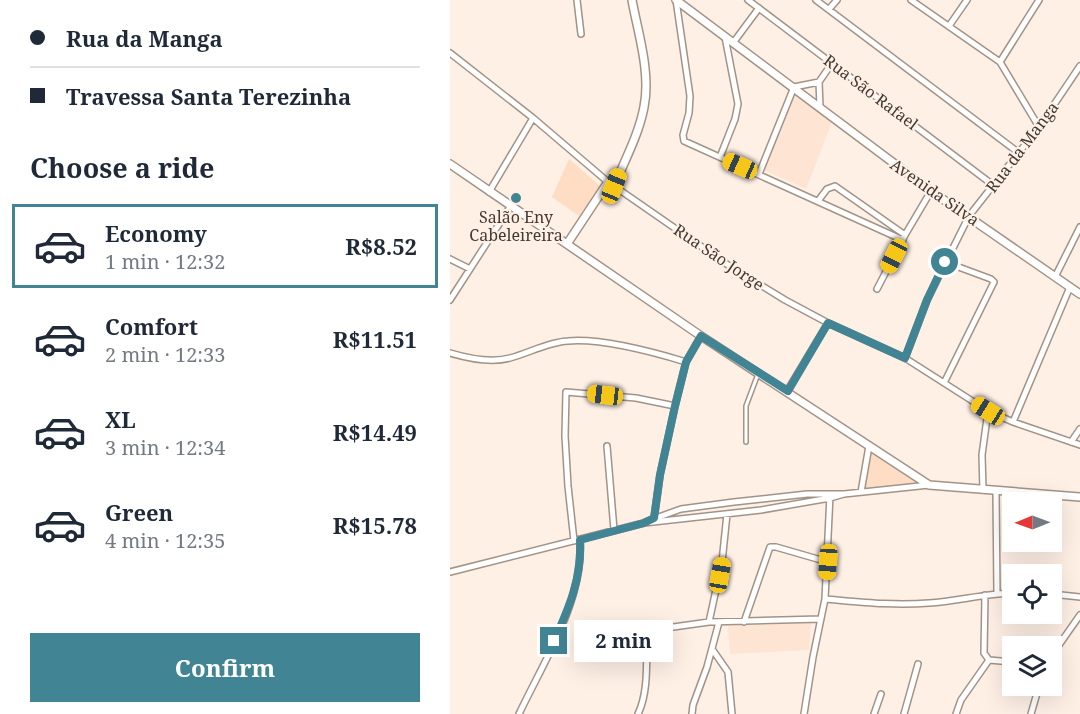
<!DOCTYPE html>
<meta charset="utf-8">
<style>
body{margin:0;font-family:"Noto Serif",serif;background:#f6f6f7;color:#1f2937;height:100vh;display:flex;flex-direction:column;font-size:22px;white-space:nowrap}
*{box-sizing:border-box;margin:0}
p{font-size:20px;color:#747a83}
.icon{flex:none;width:33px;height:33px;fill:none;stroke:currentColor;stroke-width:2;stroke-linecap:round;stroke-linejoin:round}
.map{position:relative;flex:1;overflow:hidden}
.details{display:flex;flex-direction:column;background:#fff;width:450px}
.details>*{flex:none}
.hud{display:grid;align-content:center;height:132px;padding:0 30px;background:#fff}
.needle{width:39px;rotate:269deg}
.controls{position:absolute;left:552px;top:492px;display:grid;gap:12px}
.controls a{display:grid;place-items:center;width:60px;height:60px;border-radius:0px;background:#fff;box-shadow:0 6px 24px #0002;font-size:30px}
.end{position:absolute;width:27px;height:27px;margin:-14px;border:8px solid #418494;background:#fff;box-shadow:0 0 0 3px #fff}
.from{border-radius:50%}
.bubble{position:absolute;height:42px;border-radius:0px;background:#fff;box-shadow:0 6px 24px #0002;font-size:20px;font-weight:700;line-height:42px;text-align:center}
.car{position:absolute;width:18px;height:36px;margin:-18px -9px;border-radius:8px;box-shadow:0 0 4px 2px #0007;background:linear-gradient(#f5c518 24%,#345 0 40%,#f5c518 0 76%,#345 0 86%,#f5c518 0)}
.hud b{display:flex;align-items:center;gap:21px;height:57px;font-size:22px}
.hud b+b{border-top:2px solid #e0e1e3}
.hud i{width:15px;height:15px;background:#1f2937}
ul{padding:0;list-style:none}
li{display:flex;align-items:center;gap:18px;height:84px;margin:0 12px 9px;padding:0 18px;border:3px solid transparent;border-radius:0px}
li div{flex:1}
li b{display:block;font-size:22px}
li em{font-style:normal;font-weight:700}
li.current{border-color:#418494}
li>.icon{width:54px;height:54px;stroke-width:1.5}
h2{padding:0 30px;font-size:27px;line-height:72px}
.button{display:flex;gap:12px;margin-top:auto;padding:12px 30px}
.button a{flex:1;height:69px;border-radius:0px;background:#418494;color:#fff;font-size:24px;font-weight:700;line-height:69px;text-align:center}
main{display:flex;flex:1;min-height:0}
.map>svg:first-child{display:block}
.built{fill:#fde4d3}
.green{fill:#ffddc5}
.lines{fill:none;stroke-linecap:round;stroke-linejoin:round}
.service-casing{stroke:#a39387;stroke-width:6}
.minor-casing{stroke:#a39387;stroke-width:8}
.tertiary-casing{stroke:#a39387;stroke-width:10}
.service{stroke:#fff;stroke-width:3}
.minor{stroke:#fff;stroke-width:5}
.tertiary{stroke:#fff;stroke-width:7}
.route{stroke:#418494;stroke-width:8}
.poi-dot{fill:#418494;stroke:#fef0e5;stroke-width:2}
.labels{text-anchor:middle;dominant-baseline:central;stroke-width:4.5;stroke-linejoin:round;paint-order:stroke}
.street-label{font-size:16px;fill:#413a35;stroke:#fef0e5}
.poi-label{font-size:16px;fill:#413a35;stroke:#fef0e5}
</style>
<main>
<section class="details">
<div class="hud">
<b><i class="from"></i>Rua da Manga</b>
<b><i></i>Travessa Santa Terezinha</b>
</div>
<h2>Choose a ride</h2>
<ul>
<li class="current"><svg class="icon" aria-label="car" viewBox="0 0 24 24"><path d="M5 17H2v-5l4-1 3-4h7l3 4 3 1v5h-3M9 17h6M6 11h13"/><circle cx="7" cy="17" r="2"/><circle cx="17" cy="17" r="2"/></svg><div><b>Economy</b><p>1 min · 12:32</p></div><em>R$8.52</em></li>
<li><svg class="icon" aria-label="car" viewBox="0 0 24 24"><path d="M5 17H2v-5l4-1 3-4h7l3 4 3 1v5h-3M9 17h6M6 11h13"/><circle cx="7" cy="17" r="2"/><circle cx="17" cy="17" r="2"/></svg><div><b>Comfort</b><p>2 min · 12:33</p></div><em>R$11.51</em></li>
<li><svg class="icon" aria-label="car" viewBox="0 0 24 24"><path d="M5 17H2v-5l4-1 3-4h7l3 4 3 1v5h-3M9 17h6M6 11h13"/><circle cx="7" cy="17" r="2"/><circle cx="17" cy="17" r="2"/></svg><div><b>XL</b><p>3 min · 12:34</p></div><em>R$14.49</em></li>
<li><svg class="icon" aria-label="car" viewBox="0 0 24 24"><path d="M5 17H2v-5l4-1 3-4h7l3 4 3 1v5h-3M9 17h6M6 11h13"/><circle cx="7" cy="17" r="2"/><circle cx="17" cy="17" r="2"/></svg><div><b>Green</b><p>4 min · 12:35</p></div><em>R$15.78</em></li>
</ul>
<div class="button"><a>Confirm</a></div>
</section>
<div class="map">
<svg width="630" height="714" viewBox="0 0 630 714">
<rect width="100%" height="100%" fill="#fef0e5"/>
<path class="built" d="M344,95L382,122L356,189L314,170Z
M361,623L359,650L280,654L278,626Z"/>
<path class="green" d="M119,159L150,186L129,216L102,197Z
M421,450L471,483L414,490Z"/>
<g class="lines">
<defs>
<path id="service" d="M296,442V406L308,374"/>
<path id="minor" d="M127,0L131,34
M226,0L240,96L239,113L233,135L234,141L453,240
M298,0L543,185
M366,0L569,153
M461,0L550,62L589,127
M379,9L387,0
M499,26L517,0
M283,43L309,8
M0,53L83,118L158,182
M550,62L589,0
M369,82L382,63
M270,157L285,119L288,104L275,37
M309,174L344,87L369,82L370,107
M164,186L278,265L335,300L378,323L455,358L538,411L563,422L630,445
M39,192L83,118
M368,201L377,189L385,186L455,235
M0,259L20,269
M605,277L630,227
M427,289L455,235L481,191
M0,300L60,207
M0,353C17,358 42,363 60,358C79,353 98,342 118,341C153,338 203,352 236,362
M455,358L477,300L519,216L589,127L630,66
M494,383L544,282L541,279L495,262
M337,391L378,323
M563,422L620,287
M621,442L630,429
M157,446L164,530
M533,490L532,455L538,411
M546,491L547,594
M411,492L419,446
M204,519L210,475L225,406L236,362L251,336
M195,522L231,509L284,502L357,494H394L479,485
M124,541L118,486L115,436L116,392L186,398L225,406
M0,572L194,523L311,510L380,498L394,494
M602,594L630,597
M535,595L534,653L539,660
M375,599C410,602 444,606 479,603C507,601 534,594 562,593
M259,622L272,562L277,514
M294,622L320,547H326L378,562
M262,649L278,672L282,714
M602,655L630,615
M539,660L562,662
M69,714C94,661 134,600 130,540
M188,714C199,691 196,661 197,636L202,630L259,622L371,619
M242,714L243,705L257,667L269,622
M354,714L363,657L375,599L380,495
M424,714L431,694
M454,714L468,664
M506,714L511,700L539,660
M581,714L589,686"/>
<path id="tertiary" d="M226,0L481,191L630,294
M0,164L251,336L479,485L630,497
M117,244L158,182L164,186C175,160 189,134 194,107C201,73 188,33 182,0"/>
</defs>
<use href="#service" class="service-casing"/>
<use href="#minor" class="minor-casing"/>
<use href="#tertiary" class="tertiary-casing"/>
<use href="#service" class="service"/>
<use href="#minor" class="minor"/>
<use href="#tertiary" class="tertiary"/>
</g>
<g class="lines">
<path class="route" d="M104,641C119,608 132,578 130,540L194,523L204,518L210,475L225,406L236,362L251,336L338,391L378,323L455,358L477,300L495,262"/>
</g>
<circle class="poi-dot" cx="66" cy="198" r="6"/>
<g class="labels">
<g class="street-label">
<text transform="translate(421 92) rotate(37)">Rua São Rafael</text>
<text transform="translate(572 147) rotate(-53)">Rua da Manga</text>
<text transform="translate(485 192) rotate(35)">Avenida Silva</text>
<text transform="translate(269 257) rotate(34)">Rua São Jorge</text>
</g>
<g class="poi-label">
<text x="66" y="217">Salão Eny<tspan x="66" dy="18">Cabeleireira</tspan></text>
</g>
</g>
</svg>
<div class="controls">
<a><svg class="needle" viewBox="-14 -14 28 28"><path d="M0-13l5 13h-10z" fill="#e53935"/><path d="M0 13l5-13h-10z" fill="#747a83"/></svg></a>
<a><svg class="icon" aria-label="locate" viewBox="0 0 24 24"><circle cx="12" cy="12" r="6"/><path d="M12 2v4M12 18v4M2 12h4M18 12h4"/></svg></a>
<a><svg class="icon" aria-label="layers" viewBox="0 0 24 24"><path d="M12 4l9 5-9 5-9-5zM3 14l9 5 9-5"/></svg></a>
</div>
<i class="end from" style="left:495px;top:262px"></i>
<i class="end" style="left:104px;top:641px"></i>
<div class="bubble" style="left:124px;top:620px;width:99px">2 min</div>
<i class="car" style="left:290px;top:166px;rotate:294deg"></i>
<i class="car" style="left:164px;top:186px;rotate:22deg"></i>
<i class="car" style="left:444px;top:256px;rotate:207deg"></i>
<i class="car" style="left:155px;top:395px;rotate:277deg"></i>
<i class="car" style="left:538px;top:411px;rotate:302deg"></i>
<i class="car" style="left:378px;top:562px;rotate:184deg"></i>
<i class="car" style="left:270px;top:575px;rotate:10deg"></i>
</div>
</main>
